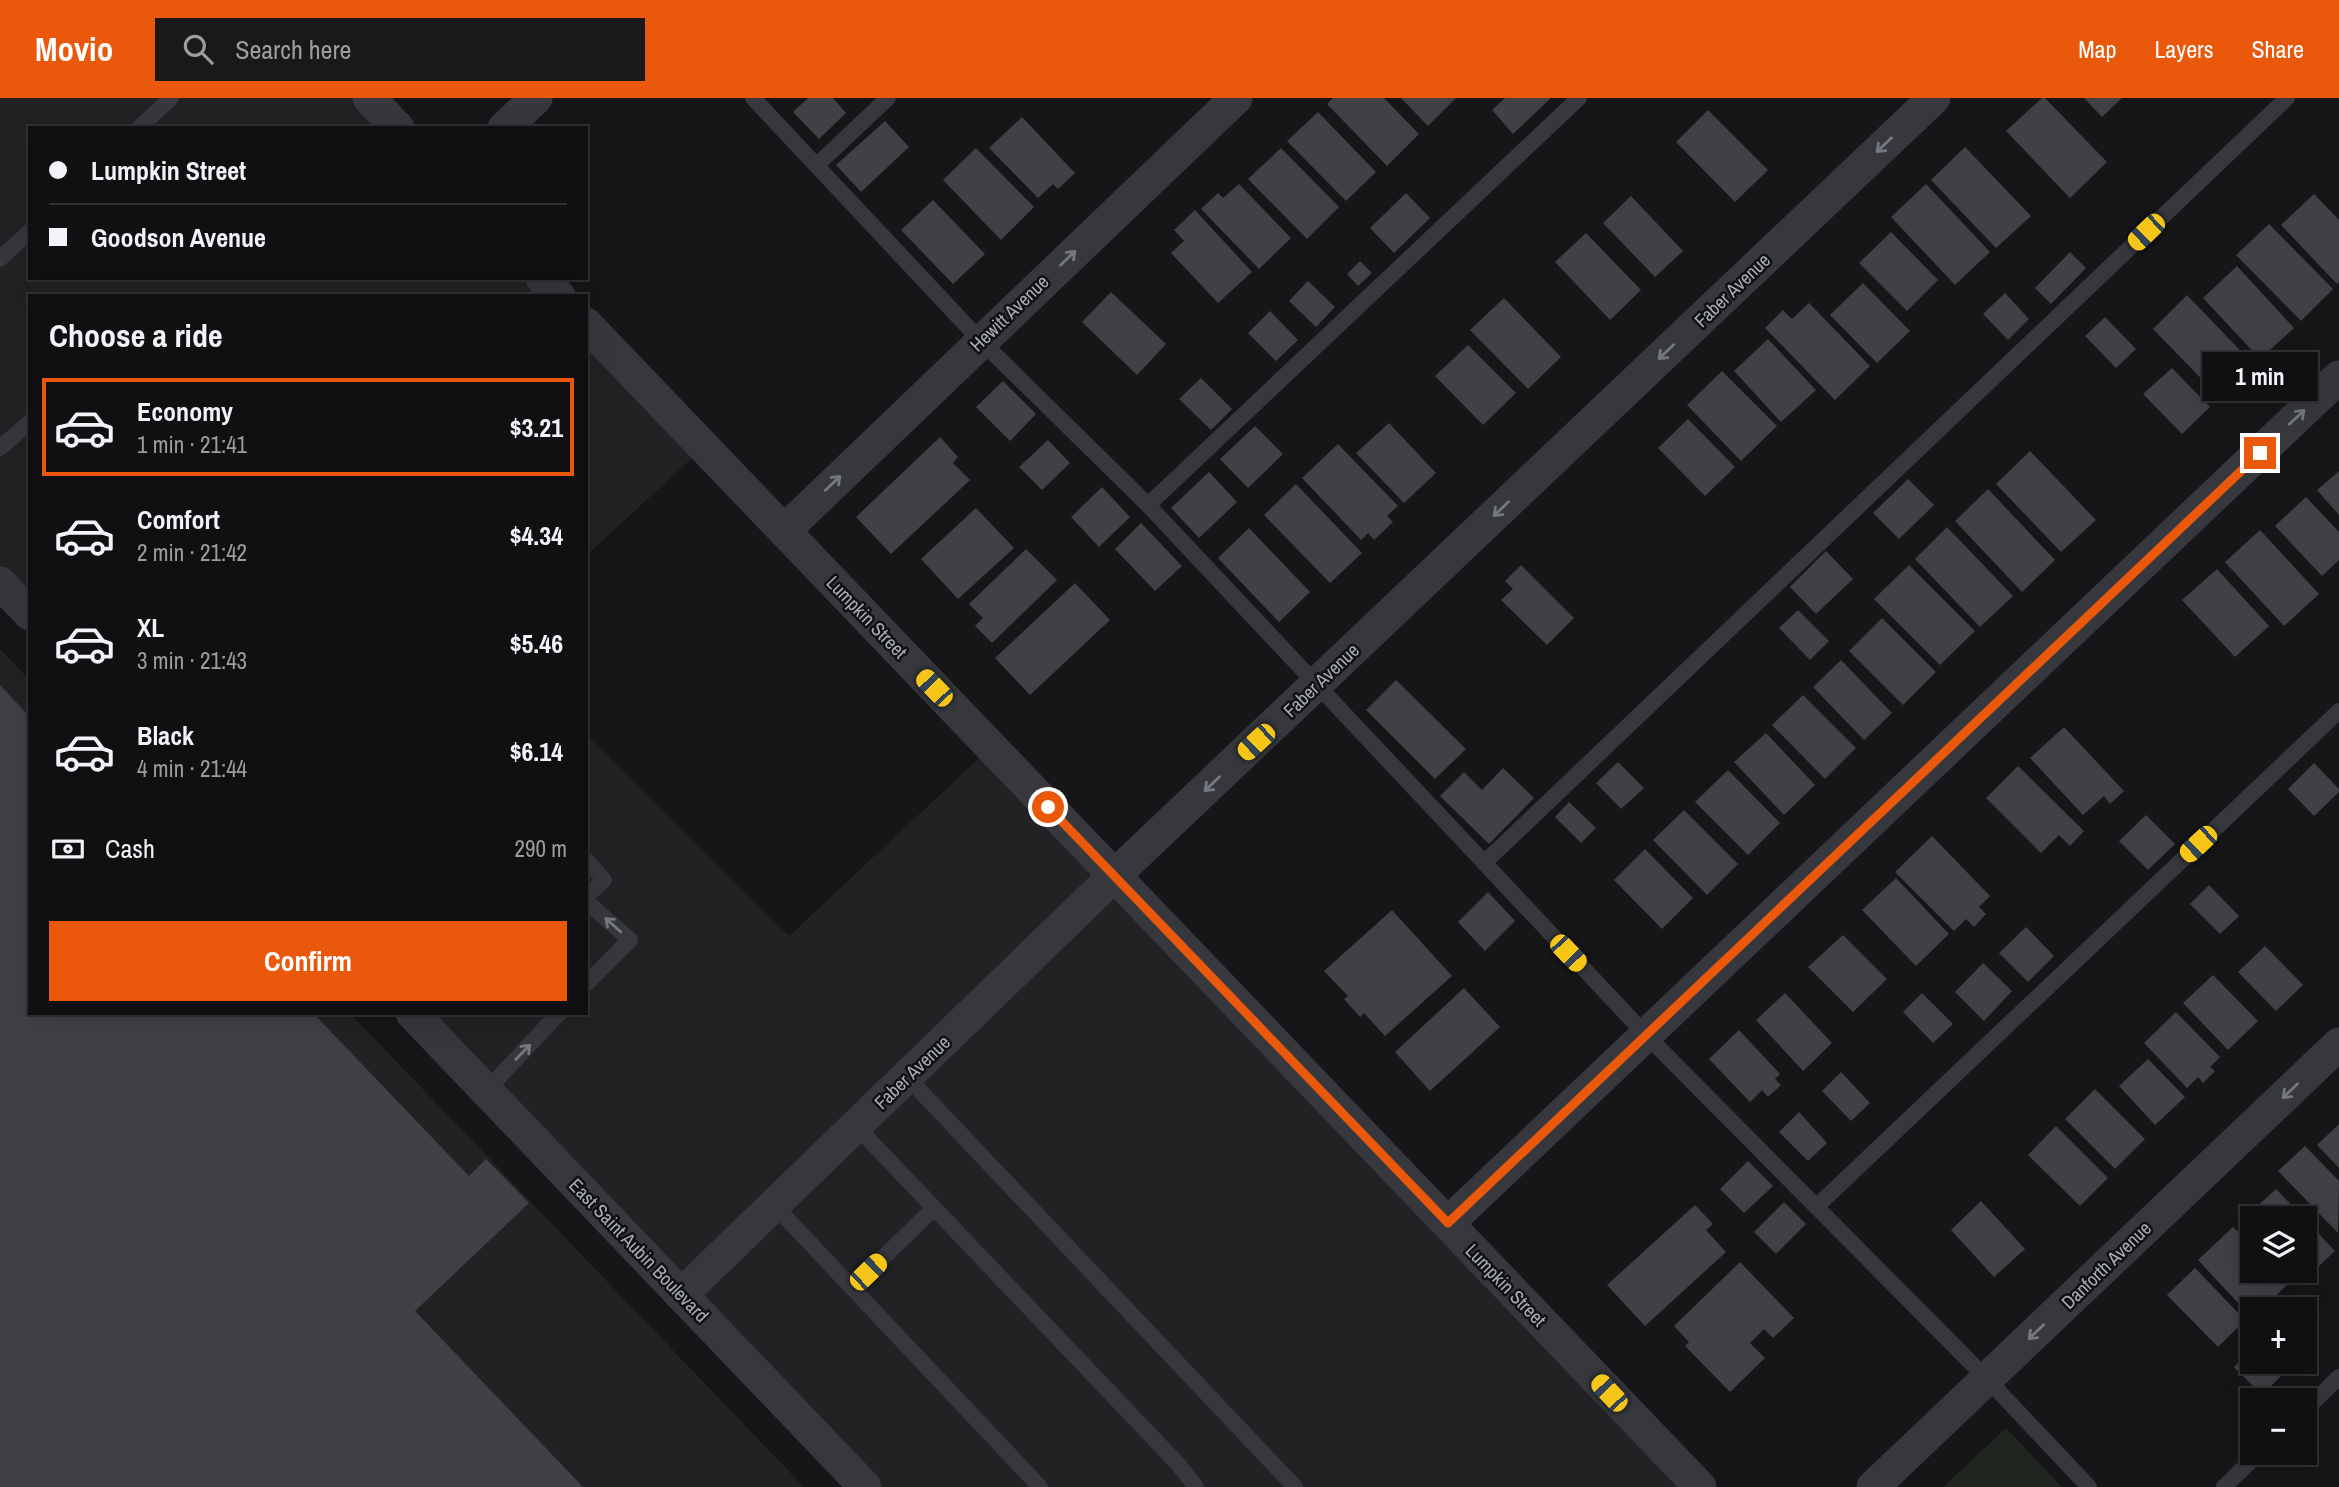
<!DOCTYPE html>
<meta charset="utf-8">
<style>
body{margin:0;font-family:"Archivo Narrow",sans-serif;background:#19191b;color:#f1f3f6;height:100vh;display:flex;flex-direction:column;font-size:26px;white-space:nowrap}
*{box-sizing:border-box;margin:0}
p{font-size:23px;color:#9c9d9f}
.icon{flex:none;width:38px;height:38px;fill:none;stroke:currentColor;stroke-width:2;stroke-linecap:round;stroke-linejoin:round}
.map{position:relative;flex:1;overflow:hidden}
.side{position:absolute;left:28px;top:196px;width:560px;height:721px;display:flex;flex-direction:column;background:#101012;border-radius:0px;box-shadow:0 7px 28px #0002,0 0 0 2px #303032}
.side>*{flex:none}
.banner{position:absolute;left:28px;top:28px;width:560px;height:154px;border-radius:0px;box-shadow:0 7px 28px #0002,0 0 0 2px #303032;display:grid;align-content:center;height:154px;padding:0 21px;background:#101012}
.buttons{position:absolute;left:2240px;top:1108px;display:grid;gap:14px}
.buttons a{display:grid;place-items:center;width:77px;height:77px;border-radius:0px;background:#101012;box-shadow:0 7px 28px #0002,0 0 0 2px #303032;font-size:35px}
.end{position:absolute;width:32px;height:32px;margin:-16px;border:9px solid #ea580c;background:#fff;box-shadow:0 0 0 4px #fff}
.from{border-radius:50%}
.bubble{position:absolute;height:49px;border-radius:0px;background:#101012;box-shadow:0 7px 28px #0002,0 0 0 2px #303032;font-size:23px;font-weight:700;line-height:49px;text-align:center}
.car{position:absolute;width:21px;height:42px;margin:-21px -10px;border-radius:9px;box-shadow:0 0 5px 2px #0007;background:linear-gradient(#f5c518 24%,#345 0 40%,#f5c518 0 76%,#345 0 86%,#f5c518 0)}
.banner b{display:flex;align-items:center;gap:24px;height:66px;font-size:26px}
.banner b+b{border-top:2px solid #303032}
.banner i{width:18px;height:18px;background:#f1f3f6}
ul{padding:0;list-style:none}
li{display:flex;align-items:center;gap:21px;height:98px;margin:0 14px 10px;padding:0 7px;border:4px solid transparent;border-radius:0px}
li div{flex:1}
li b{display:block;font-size:26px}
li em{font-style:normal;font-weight:700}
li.active{border-color:#ea580c}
li>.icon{width:63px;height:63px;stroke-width:1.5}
h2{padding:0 21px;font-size:32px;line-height:84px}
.pay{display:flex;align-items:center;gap:18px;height:77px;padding:0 21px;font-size:26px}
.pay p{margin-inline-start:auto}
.primary-button{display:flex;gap:14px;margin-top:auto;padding:14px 21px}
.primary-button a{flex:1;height:80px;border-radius:0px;background:#ea580c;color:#fff;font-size:28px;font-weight:700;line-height:80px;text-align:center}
header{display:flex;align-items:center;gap:42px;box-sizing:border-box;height:98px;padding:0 35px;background:#ea580c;color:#fff}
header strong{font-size:33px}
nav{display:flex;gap:38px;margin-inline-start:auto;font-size:24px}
.search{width:490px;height:63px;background:#19191b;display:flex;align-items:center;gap:18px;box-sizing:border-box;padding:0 24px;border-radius:0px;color:#9c9d9f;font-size:26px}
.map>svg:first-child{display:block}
.built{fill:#222225}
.green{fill:#1e261f}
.building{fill:#404145}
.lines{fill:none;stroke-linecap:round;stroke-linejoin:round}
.lane{stroke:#37383d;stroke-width:16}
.street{stroke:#37383d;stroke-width:33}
.oneway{stroke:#757881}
.route{stroke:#ea580c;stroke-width:9}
.labels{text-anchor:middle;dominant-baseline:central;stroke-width:5;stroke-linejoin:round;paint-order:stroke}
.street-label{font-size:19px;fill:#a8adb8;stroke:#111113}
</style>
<header>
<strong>Movio</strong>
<div class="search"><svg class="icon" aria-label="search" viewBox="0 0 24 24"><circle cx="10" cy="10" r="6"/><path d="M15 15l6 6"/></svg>Search here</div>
<nav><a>Map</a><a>Layers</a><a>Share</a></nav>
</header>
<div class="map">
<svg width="2339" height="1389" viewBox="0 0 2339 1389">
<rect width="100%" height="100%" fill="#161618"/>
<path class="built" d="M0,0H369L398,30H30V180H542L559,198H30V516L0,485Z
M586,226L704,349L586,458Z
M0,551L30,582V915H350L804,1389H0Z
M586,635L789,838L991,649L1700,1389H865L412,915H586Z"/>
<path class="green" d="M2006,1330L2062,1389H1943Z"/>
<path class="building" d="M808,0H833L846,15L819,41L793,14Z
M1333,0H1384L1419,36L1387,68L1327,6Z
M1401,0H1456L1428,28Z
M1505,0H1551L1513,36L1492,12Z
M2042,0H2045L2107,64L2070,100L2006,33Z
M2084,0H2122L2102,19Z
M1708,12L1768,72L1735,104L1676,44Z
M1318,14L1376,74L1346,103L1287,43Z
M1022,19L1075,75L1058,91L1053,86L1038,100L989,50Z
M885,23L909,49L861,94L836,67Z
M1965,49L2031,118L1996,150L1931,82Z
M976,50L1034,109L1001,142L943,82Z
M1281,50L1339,109L1307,141L1248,81Z
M1239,86L1291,140L1259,171L1201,111L1218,95L1223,100Z
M1926,86L1990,154L1955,187L1891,119Z
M1406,95L1430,120L1394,155L1370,130Z
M2314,96L2339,122V184L2337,186L2281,127Z
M1631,98L1683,153L1655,179L1603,125Z
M933,102L985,156L953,186L901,132Z
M1195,112L1252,174L1218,205L1171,155L1184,143L1174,132Z
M2269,126L2333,191L2301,223L2236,157Z
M1891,134L1938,182L1907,213L1859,165Z
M1586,135L1641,192L1610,222L1555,164Z
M2070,154L2086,170L2051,206L2035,190Z
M1360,163L1372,175L1358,188L1347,176Z
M2237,168L2294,230L2260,261L2203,200Z
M1308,183L1335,209L1316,229L1289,203Z
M1863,185L1910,233L1877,265L1830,217Z
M1111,194L1166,246L1137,277L1082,224Z
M2005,195L2029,221L2008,242L1983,216Z
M2187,197L2258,271L2223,303L2153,231Z
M1504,200L1561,259L1528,291L1470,232Z
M1809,205L1870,268L1835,302L1765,230L1783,212L1792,221Z
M1270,213L1298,242L1276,263L1248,235Z
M2105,219L2136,251L2116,270L2085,238Z
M1768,241L1816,292L1781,324L1734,273Z
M1468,247L1516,295L1483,327L1435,278Z
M2172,270L2210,309L2182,336L2143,296Z
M1722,273L1777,328L1741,363L1687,307Z
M1201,280L1232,311L1211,332L1179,301Z
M1003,283L1036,316L1010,343L976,309Z
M1688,321L1735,369L1705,398L1658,350Z
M1389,325L1436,375L1404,405L1356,355Z
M1255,328L1283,356L1248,390L1220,361Z
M940,339L958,359L953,365L970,382L891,456L856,419Z
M1048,342L1070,365L1042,392L1019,369Z
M1338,346L1398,408L1387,418L1393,424L1374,442L1368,435L1361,442L1302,380Z
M2030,353L2096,422L2061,454L1996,386Z
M2339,373V417L2317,392Z
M1209,374L1237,404L1199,440L1171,410Z
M1908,381L1934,407L1899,441L1873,415Z
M1296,386L1362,455L1330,485L1264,417Z
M1102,389L1130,419L1099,449L1071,419Z
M1988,391L2055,462L2022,494L1955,423Z
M2306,399L2339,434V462L2322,478L2275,428Z
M976,410L1014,450L958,501L921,461Z
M1141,425L1182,468L1155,493L1115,451Z
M1947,429L2013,498L1980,529L1915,461Z
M1249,430L1310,494L1279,524L1218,460Z
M2260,432L2319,496L2284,528L2225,464Z
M1026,451L1057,482L992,545L975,528L983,520L969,506Z
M1826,453L1853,481L1816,516L1790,489Z
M1521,467L1574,520L1547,547L1501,502L1513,491L1505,483Z
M1909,467L1975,533L1940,567L1874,501Z
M2217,471L2269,528L2235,559L2182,502Z
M1075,485L1110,522L1030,597L995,560Z
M1798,512L1829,543L1810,562L1779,530Z
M1882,520L1936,574L1903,607L1849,553Z
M1841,562L1892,615L1864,642L1813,589Z
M1396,582L1466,651L1435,681L1366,612Z
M0,587L30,619V915H313L469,1078L486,1061L529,1105L415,1213L583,1389H0Z
M1803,597L1856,650L1825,681L1772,627Z
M2064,629L2124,693L2110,706L2104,698L2083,717L2030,660Z
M1766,635L1815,687L1784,717L1734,664Z
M1618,664L1644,690L1621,711L1596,685Z
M2314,665L2339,691V694L2314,718L2288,691Z
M2018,668L2084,733L2070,748L2059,737L2041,755L1986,700Z
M1503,670L1534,700L1489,746L1440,698L1464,674L1482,692Z
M1728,672L1780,725L1748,757L1695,704Z
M1569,704L1596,730L1581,745L1555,719Z
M1684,712L1738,766L1707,797L1653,742Z
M2146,717L2175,746L2148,772L2119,743Z
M1932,738L1990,798L1979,809L1986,816L1974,829L1966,821L1954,833L1895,774Z
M1645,751L1693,800L1662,831L1614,782Z
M1896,780L1949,836L1916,868L1862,812Z
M2209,787L2239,818L2220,836L2190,806Z
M1488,794L1515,823L1485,853L1458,824Z
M1392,812L1452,878L1385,938L1364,915L1360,919L1344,901L1348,898L1324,873Z
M2026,829L2054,858L2028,884L1999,855Z
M1843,837L1887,881L1853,914L1808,869Z
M2265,848L2303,887L2276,913L2238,874Z
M1983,865L2012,893L1984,923L1955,894Z
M2213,877L2258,923L2228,952L2183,905Z
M1464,890L1500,929L1430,993L1395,954Z
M1785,895L1832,945L1803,973L1756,922Z
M1922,895L1953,926L1933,945L1903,914Z
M2176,914L2220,959L2210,969L2215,973L2203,985L2198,979L2187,990L2144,945Z
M1739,932L1780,976L1775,981L1781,987L1768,999L1762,992L1750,1004L1709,961Z
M2148,961L2185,999L2155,1027L2119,988Z
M1841,974L1870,1005L1851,1023L1822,993Z
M2095,991L2145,1041L2115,1071L2065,1021Z
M1799,1014L1827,1045L1808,1063L1779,1034Z
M2339,1026V1070L2317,1047Z
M2056,1028L2108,1080L2080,1108L2028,1057Z
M2305,1048L2339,1083L2338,1135L2278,1073Z
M1748,1063L1773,1088L1744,1115L1720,1091Z
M2276,1091L2304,1120H2252V1137L2240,1124Z
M1981,1103L2025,1151L1994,1179L1951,1132Z
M1784,1104L1806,1126L1776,1156L1754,1134Z
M1695,1107L1713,1126L1706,1132L1726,1154L1645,1228L1607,1187Z
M2305,1121L2335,1153L2300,1186L2287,1172H2305Z
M2233,1129L2252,1148V1172H2275L2288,1186L2262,1211H2252V1220L2198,1162Z
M1740,1164L1794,1220L1773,1240L1764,1231L1750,1245L1765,1260L1730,1294L1685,1248L1689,1244L1674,1228Z
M2195,1170L2245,1222L2218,1249L2167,1197Z
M2252,1251V1264H2267L2281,1278L2262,1297L2234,1269Z"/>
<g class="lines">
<path class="lane" d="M753,0L981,243L1148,407L1646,937L1987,1281L2089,1389
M139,30L171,0
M817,67L888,0
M0,161L30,133
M0,350L30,324
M1148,407L1579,0
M586,762L604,782L586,799
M1484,765L2287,0
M586,803L630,842L586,886
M907,979L1295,1389
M486,993L559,915
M856,1028L1178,1366L1196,1389
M774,1107L1040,1389
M1816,1109L2339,613
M852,1190L934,1110
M2305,1312L2339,1279
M2224,1389L2260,1354"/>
<path class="street" d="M369,0L398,30
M504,30L536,0
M542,180L559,198
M586,226L1700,1389
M784,433L1236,0
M0,485L30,516
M412,915L865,1389
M1448,1125L2339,279
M681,1197L1114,778L1934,0
M1873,1389L2339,946"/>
</g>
<defs><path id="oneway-shaft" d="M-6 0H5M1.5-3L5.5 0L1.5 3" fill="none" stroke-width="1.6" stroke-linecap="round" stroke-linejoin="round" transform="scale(1.75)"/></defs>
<g class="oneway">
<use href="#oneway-shaft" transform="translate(1884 47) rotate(136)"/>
<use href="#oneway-shaft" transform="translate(1068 160) rotate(-44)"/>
<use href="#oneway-shaft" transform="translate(1666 254) rotate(136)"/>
<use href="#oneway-shaft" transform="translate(2297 319) rotate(-43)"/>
<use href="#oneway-shaft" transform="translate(833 385) rotate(-44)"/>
<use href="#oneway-shaft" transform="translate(1501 411) rotate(136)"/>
<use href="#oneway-shaft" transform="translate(1212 686) rotate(136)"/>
<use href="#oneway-shaft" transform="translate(613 827) rotate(-138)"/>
<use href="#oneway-shaft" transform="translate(523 954) rotate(-46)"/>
<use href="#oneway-shaft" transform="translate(2290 993) rotate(136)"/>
<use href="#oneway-shaft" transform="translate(2036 1234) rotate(136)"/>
</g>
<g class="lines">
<path class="route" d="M1048,709L1448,1125L2260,355"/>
</g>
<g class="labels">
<g class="street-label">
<text transform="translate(1732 192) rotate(-44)">Faber Avenue</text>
<text transform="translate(1009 215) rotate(-44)">Hewitt Avenue</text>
<text transform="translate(867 519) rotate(46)">Lumpkin Street</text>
<text transform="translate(1321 582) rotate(-44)">Faber Avenue</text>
<text transform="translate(912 974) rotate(-44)">Faber Avenue</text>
<text transform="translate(639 1152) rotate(46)">East Saint Aubin Boulevard</text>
<text transform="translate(2106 1167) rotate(-44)">Danforth Avenue</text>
<text transform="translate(1506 1187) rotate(46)">Lumpkin Street</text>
</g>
</g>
</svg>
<div class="buttons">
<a><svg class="icon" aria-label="layers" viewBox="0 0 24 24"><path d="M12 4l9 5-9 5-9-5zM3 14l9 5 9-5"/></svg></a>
<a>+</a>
<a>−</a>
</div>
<i class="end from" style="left:1048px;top:709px"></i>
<i class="end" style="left:2260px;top:355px"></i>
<div class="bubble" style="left:2202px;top:254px;width:116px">1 min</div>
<i class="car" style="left:2146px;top:134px;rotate:226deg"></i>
<i class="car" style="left:934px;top:590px;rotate:316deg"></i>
<i class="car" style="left:1256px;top:644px;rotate:227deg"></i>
<i class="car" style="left:2198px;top:746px;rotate:227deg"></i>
<i class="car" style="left:1568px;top:855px;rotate:136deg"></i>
<i class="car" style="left:868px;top:1174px;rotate:46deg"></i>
<i class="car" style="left:1609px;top:1295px;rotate:317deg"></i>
<div class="banner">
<b><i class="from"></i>Lumpkin Street</b>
<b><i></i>Goodson Avenue</b>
</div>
<section class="side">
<h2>Choose a ride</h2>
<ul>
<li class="active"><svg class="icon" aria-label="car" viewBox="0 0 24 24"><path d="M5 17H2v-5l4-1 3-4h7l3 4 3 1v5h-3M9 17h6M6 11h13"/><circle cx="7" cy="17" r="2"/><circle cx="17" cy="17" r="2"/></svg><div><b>Economy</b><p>1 min · 21:41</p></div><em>$3.21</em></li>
<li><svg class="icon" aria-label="car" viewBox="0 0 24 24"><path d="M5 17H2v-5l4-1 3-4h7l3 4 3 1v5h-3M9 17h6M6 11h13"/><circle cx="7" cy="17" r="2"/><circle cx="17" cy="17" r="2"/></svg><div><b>Comfort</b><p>2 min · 21:42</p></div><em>$4.34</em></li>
<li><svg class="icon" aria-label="car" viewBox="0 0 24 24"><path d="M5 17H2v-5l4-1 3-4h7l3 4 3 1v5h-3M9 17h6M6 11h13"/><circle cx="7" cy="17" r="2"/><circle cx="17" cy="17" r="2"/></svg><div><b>XL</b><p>3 min · 21:43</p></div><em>$5.46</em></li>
<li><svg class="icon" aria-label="car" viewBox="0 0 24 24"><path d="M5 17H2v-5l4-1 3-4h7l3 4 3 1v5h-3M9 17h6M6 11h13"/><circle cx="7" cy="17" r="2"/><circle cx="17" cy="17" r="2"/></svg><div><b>Black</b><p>4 min · 21:44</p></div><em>$6.14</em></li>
</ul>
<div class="pay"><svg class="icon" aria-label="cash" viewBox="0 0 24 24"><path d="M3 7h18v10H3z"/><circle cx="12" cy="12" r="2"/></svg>Cash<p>290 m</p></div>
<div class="primary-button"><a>Confirm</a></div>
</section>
</div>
